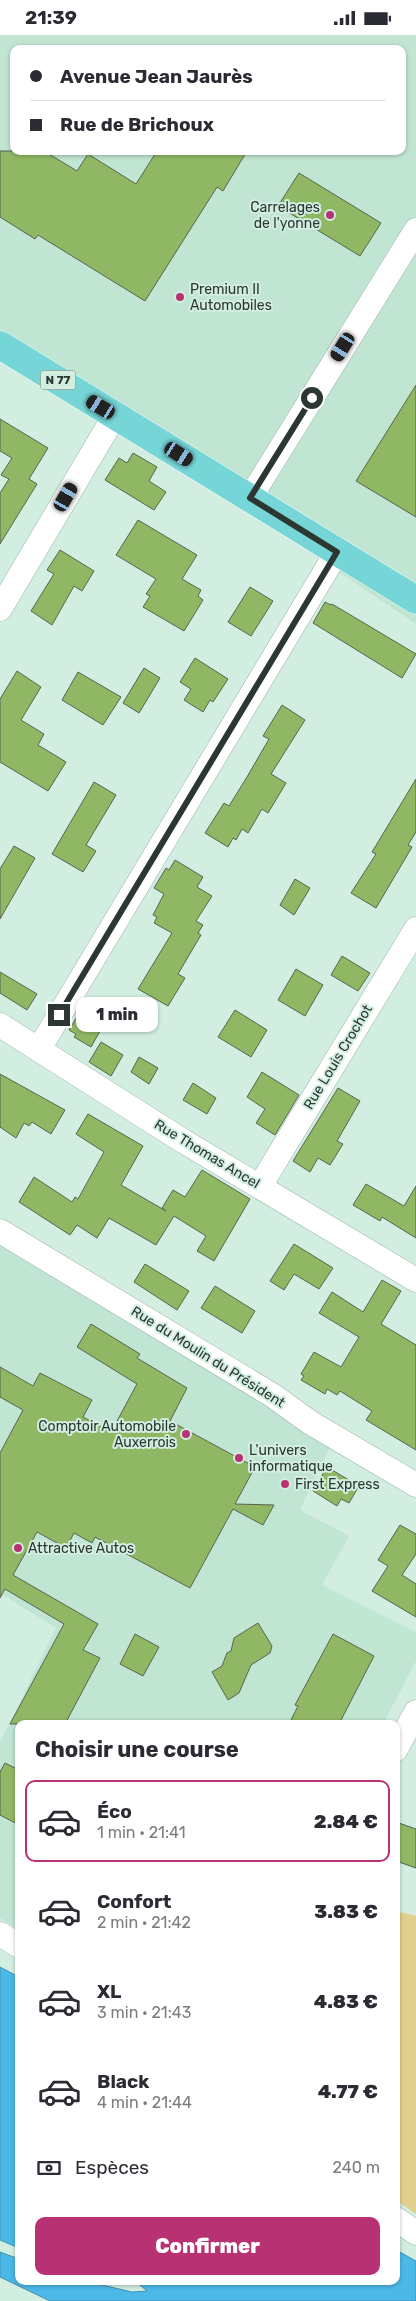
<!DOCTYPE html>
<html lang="fr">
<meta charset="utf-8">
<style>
body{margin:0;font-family:Rubik,sans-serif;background:#f7f7f7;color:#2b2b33;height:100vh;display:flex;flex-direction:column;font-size:19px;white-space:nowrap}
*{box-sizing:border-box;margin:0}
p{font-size:16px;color:#7c7c81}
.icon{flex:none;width:28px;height:28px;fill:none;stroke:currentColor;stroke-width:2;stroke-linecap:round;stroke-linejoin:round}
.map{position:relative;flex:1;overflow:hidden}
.side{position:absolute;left:15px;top:1685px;width:385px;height:565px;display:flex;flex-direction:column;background:#fff;border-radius:10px;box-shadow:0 1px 4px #0004}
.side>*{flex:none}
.top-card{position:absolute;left:10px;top:10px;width:396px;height:110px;border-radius:10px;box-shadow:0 1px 4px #0004;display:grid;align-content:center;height:110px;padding:0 20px;background:#fff}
.end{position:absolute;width:22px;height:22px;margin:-11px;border:6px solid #2c3731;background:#fff;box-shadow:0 0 0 2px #fff}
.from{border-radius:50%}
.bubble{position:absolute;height:35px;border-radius:10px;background:#fff;box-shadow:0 1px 4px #0004;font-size:16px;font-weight:800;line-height:35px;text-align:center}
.car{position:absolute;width:15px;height:30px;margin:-15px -8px;border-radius:6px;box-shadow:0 0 4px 1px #0007;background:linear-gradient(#222 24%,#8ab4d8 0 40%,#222 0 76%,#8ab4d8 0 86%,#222 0)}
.top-card b{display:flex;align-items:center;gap:18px;height:48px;font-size:19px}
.top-card b+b{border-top:1px solid #e1e1e2}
.top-card i{width:12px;height:12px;background:#2b2b33}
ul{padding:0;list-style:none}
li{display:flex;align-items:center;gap:15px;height:82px;margin:0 10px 8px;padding:0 10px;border:2px solid transparent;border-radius:10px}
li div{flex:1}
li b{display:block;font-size:19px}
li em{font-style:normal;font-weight:800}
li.active{border-color:#b83173}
li>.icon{width:45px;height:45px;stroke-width:1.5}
h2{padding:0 20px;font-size:22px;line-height:60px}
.pay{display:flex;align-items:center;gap:12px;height:55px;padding:0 20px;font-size:19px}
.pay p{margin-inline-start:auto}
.action{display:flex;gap:10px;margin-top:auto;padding:10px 20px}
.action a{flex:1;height:58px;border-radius:10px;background:#b83173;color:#fff;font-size:20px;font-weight:800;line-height:58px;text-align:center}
.status{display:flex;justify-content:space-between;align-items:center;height:35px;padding:0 25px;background:#fff;direction:ltr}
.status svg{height:14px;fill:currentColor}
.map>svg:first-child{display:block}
.built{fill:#c0e5d2;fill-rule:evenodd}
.green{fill:#e0d08c}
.water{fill:#4bb8e8;stroke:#4291b1}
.building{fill:#90b864;stroke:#59644f}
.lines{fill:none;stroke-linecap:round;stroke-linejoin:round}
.street-casing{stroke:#9ab5a7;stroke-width:25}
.primary-casing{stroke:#fff;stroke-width:29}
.street{stroke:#fff;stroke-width:24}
.primary{stroke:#76d5d7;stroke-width:28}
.route{stroke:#2c3731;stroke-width:6}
.poi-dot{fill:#b83173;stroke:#d2eee0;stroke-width:2}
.labels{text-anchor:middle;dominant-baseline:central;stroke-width:4;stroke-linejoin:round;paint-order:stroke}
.shield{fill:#d2eee0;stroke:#5e6e66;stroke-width:1}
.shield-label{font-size:12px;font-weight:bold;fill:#2c3731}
.poi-label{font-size:14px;fill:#2c3731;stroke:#d2eee0;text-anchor:start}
.street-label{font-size:14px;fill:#2c3731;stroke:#d2eee0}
</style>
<div class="status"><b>21:39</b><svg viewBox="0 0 49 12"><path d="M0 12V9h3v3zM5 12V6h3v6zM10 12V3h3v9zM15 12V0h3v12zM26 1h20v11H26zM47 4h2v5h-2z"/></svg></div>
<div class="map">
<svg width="416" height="2266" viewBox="0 0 416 2266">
<rect width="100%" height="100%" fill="#d2eee0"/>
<path class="built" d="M0,0H416V589L179,429L0,327ZM14,14H402V116H14Z
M0,1208L331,1410L300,1475L349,1501L322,1550L416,1597V1626L383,1689H19V1895L0,1883V1707L56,1593L0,1558Z"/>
<path class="green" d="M401,1877L416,1881V2179L396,2165V1885Z"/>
<path class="water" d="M0,1932L19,1942V2213L0,2205Z
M396,2215L416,2226V2266H50L0,2242V2217L19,2224V2246H85L132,2257L147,2256L135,2246H396Z"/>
<path class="building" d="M0,116H44L77,136L88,119L136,149L157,116H247L223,156L217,152L145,266L38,200L35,204L0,182Z
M299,138L381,188L360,221L278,171Z
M416,350V482L356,446Z
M0,384L48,413L29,444L37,449L0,509V458L9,444L1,440L12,423L0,416Z
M133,418L157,432L149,446L166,457L154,475L105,445L119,423L127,428Z
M138,485L197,520L182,544L201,555L198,561L203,565L184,596L143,572L150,561L146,559L156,544L116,520Z
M60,515L94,536L82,556L74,551L52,590L31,576L54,539L47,535Z
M250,552L273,566L251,601L228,587Z
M325,567L331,570L332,569L416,619L402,643L313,588Z
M195,623L228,644L213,667L210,665L203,677L184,665L191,654L180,647Z
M144,633L160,643L139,678L123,668Z
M17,636L41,652L21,685L44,699L38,710L66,727L48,756L0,727V664Z
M78,637L121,662L103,690L62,665Z
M282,670L305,685L271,739L286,748L268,778L262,774L248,798L242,794L236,805L233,803L228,812L205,798L224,768L229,771L247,742L269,704L263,701Z
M416,744V797L408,810L412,812L376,873L351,858L376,819L372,817Z
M94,747L116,760L86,810L96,816L83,837L52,819Z
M14,811L35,823L0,884V834Z
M175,825L203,842L197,852L212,861L196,886L203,890L198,898L201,900L178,939L185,943L168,971L138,954L172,898L154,888L157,882L153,880L164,859L154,853L166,833L169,835Z
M295,844L310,853L294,880L280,870Z
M342,921L370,938L358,956L331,940Z
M296,934L323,950L305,981L278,965Z
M0,937L37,959L27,975L0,958Z
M81,975L104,989L91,1012L74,1002L76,999L69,995Z
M235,975L267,995L251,1022L218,1002Z
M101,1007L123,1020L111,1041L89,1027Z
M139,1022L158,1033L149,1049L131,1037Z
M262,1037L299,1060L275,1100L256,1088L265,1074L247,1062Z
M0,1039L65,1075L51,1099L32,1087L29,1091L24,1088L16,1103L0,1092Z
M193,1048L216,1063L207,1079L183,1065Z
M338,1053L360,1066L337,1106L343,1109L330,1130L318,1123L310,1137L293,1126Z
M88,1079L143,1111L121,1150L166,1176L162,1173L173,1155L185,1162L202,1135L250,1164L214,1226L197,1216L206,1201L174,1181L156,1210L109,1183L97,1203L77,1190L70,1200L19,1167L34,1142L72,1167L75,1162L78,1164L104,1117L76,1099Z
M366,1149L404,1171L416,1151V1203L382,1182L380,1186L353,1170Z
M294,1209L333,1233L319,1254L294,1239L284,1255L270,1246Z
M145,1229L189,1256L177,1275L134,1247Z
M382,1245L401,1256L381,1289L416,1310V1415L366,1385L372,1376L340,1356L337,1360L327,1354L325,1359L301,1345L304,1341L301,1339L314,1317L341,1332L359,1302L319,1278L332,1257L363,1277Z
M215,1251L255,1276L242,1298L201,1273Z
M91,1289L140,1319L137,1323L187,1353L170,1386L255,1432L235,1469L274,1470L263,1490L233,1474L190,1553L95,1502L92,1508L74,1498L66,1513L37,1497L13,1540L98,1589L83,1615L100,1623L65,1689H10L64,1589L5,1554L0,1563V1418L23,1375L0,1362V1332L33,1351L40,1338L92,1365L83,1382L111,1397L137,1349L77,1312Z
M327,1432L359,1451L349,1468L341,1464L337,1471L313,1456Z
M400,1490L416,1499V1519L402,1540L416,1549V1582L372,1556L388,1531L378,1525Z
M258,1588L272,1611L270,1618L251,1630L239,1658L228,1665L212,1637L222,1631L227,1618L231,1616L234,1603Z
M135,1599L159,1612L143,1641L120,1629Z
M333,1599L374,1621L339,1689H289L298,1671L295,1670Z
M5,1728L19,1735V1790L0,1780V1737Z
M396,1787L416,1794V1833L396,1826Z"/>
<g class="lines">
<defs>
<path id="street" d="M250,463L416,195
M0,574L115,380
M0,990L183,1106L416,1245
M39,1014L337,517
M260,1151L416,894
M0,1196L272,1360L311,1388L416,1450
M396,1714L416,1677
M0,1899L19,1911
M396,2184L416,2198"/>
<path id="primary" d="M0,310L416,565"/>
</defs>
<use href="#street" class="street-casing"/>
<use href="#primary" class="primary-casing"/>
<use href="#street" class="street"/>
<use href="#primary" class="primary"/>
</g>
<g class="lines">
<path class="route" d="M59,980L337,517L250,463L312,363"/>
</g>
<g class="poi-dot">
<circle cx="330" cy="180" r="5"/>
<circle cx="180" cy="262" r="5"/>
<circle cx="186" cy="1399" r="5"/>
<circle cx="239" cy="1423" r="5"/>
<circle cx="285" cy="1449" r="5"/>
<circle cx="18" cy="1513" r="5"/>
</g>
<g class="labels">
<rect class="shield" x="40.5" y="335.5" width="35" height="19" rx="4"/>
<g class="shield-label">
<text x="58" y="345">N 77</text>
</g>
<g class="poi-label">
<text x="320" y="172" text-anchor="end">Carrelages<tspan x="320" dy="16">de l'yonne</tspan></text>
<text x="190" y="254">Premium II<tspan x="190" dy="16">Automobiles</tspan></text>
<text x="176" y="1391" text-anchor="end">Comptoir Automobile<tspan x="176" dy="16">Auxerrois</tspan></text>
<text x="249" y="1415">L'univers<tspan x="249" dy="16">informatique</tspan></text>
<text x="295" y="1449">First Express</text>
<text x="28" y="1513">Attractive Autos</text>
</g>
<g class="street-label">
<text transform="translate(338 1022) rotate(-59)">Rue Louis Crochot</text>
<text transform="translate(207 1119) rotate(31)">Rue Thomas Ancel</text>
<text transform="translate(208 1322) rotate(32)">Rue du Moulin du Président</text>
</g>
</g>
</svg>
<i class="end from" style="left:312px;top:363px"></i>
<i class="end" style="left:59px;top:980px"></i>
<div class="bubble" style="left:76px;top:962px;width:82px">1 min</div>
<i class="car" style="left:343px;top:312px;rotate:212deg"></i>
<i class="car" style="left:101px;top:372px;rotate:301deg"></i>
<i class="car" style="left:179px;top:419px;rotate:122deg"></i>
<i class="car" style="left:66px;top:462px;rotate:30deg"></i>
<div class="top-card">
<b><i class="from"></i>Avenue Jean Jaurès</b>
<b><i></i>Rue de Brichoux</b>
</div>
<section class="side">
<h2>Choisir une course</h2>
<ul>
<li class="active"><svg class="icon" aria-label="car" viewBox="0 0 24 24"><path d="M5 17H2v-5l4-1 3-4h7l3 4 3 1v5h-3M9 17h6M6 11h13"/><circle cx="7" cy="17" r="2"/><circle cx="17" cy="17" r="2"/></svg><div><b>Éco</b><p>1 min · 21:41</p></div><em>2.84 €</em></li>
<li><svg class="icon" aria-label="car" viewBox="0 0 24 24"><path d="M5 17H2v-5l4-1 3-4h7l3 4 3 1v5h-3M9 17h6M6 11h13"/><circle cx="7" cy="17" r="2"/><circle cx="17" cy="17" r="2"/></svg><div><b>Confort</b><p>2 min · 21:42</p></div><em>3.83 €</em></li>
<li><svg class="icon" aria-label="car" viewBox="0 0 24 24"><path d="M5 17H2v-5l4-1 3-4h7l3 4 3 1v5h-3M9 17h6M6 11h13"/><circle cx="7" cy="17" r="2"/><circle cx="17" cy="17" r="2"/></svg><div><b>XL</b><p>3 min · 21:43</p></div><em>4.83 €</em></li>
<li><svg class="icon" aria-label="car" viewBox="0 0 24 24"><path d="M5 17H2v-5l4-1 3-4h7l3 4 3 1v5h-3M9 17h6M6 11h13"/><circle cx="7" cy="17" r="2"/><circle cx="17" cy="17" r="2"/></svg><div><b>Black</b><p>4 min · 21:44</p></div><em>4.77 €</em></li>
</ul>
<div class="pay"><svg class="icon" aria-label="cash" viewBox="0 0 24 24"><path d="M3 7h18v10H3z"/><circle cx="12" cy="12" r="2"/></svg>Espèces<p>240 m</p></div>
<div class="action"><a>Confirmer</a></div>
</section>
</div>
